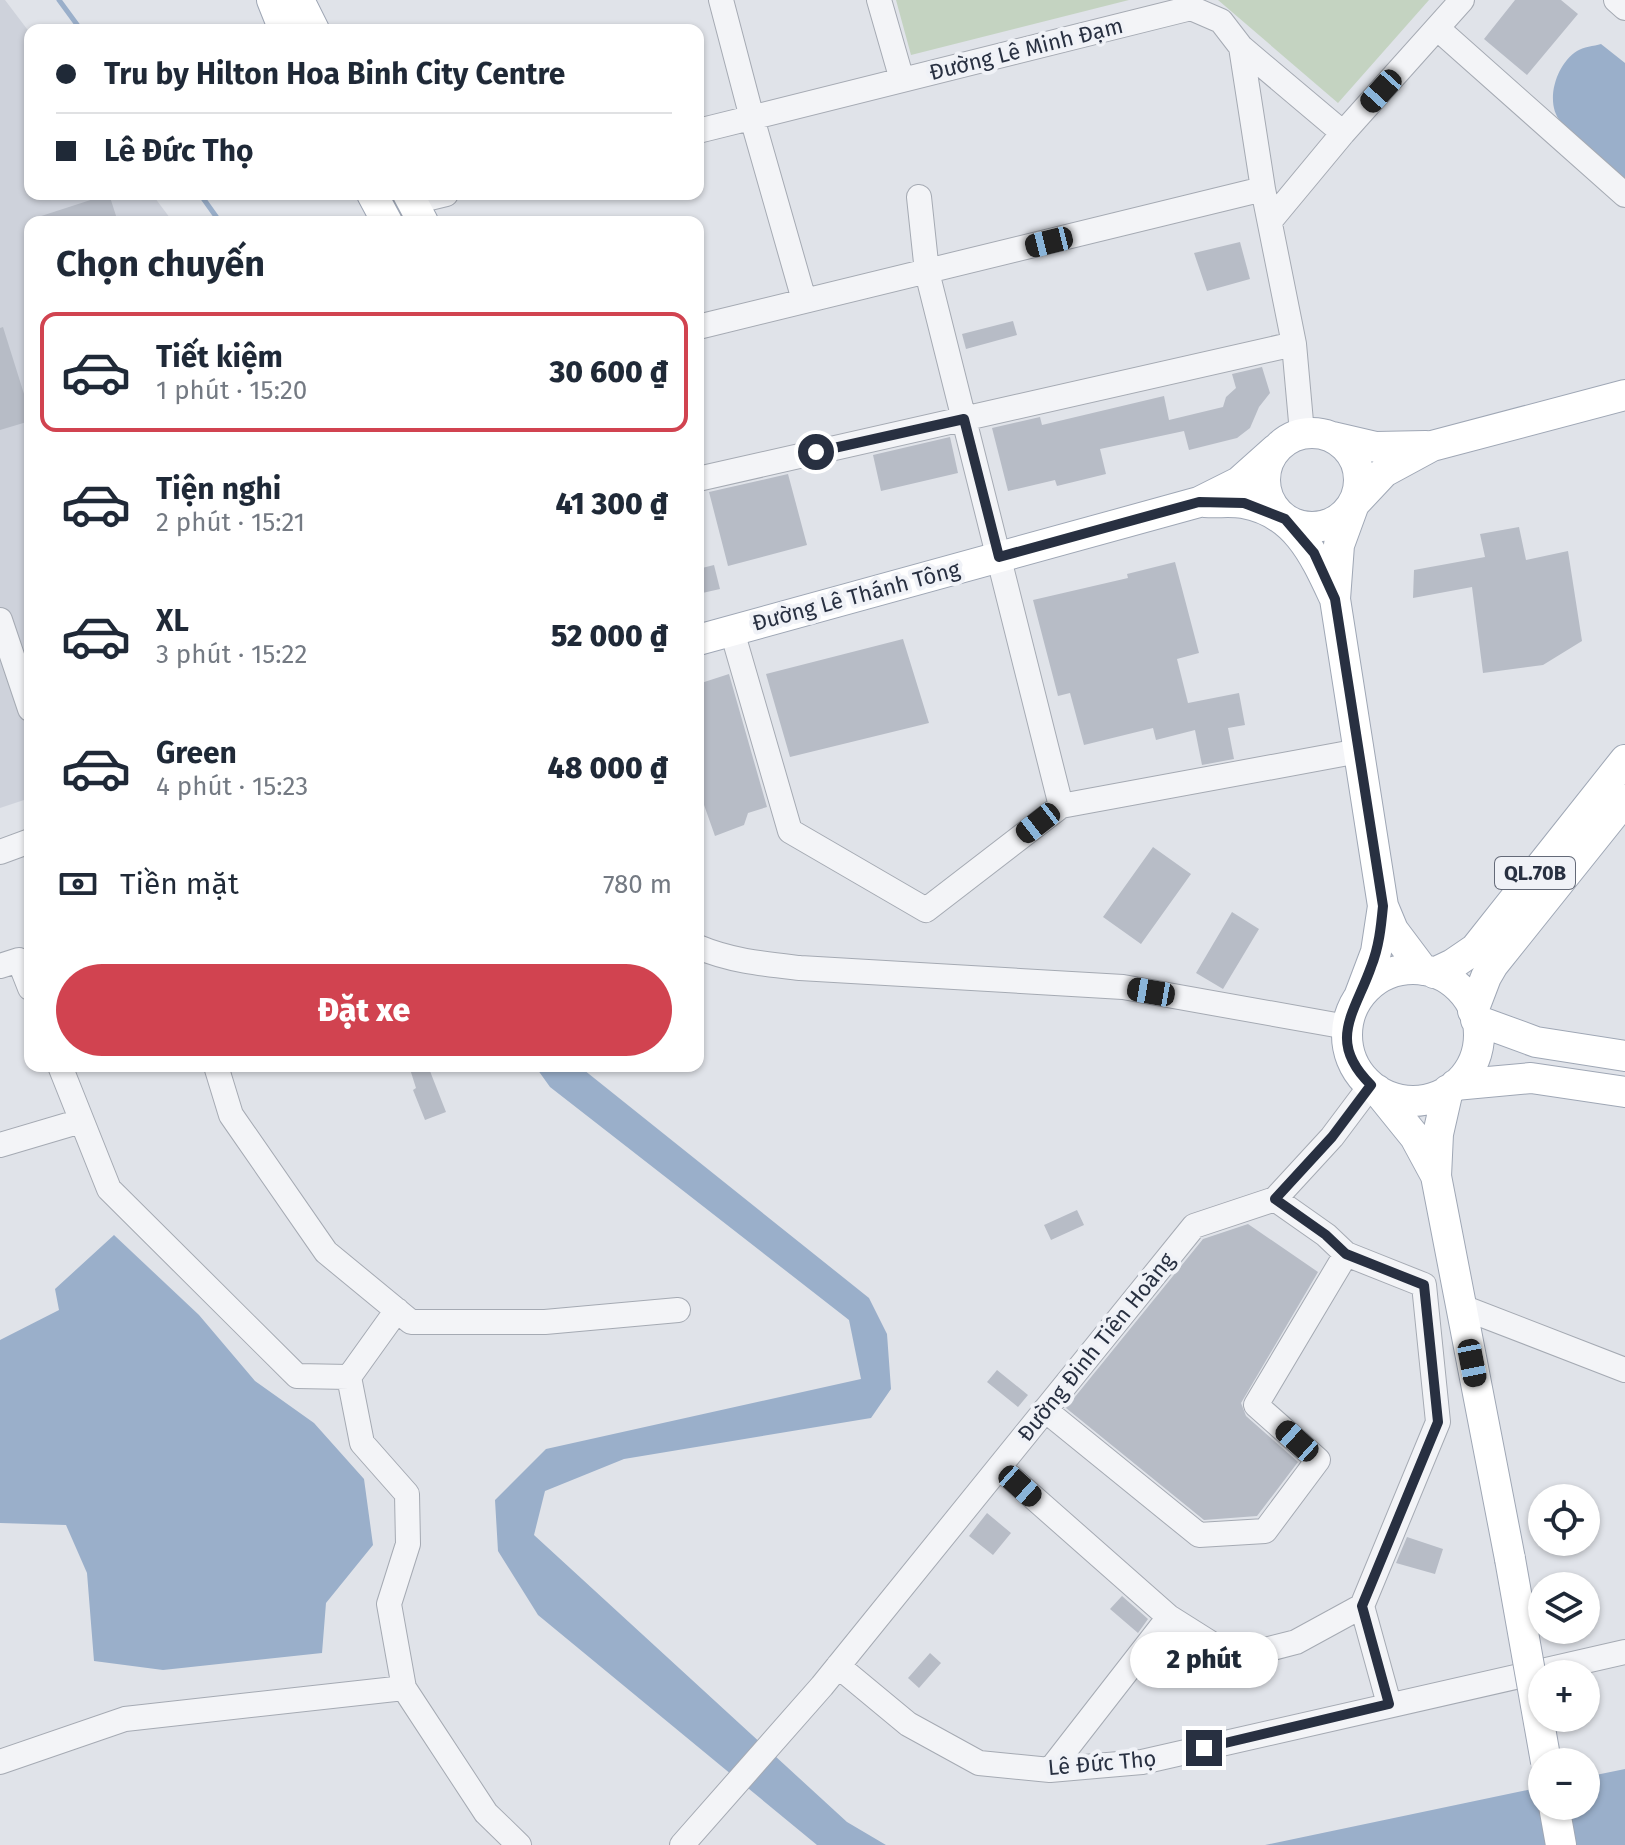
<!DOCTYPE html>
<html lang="vi">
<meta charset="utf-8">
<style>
body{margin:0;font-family:"Fira Sans",sans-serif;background:#f2f2f3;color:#1f2937;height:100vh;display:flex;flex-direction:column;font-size:30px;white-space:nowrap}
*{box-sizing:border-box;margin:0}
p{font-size:26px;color:#747a83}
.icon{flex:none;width:44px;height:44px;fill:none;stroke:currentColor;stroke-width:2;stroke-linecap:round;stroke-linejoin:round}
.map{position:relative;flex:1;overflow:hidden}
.drawer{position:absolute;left:24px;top:216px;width:680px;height:856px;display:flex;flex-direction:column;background:#fff;border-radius:16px;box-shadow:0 2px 6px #0004}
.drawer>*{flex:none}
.hud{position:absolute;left:24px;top:24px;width:680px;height:176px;border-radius:16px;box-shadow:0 2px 6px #0004;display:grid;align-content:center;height:176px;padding:0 32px;background:#fff}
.tools{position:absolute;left:1528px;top:1484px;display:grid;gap:16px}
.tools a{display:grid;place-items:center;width:72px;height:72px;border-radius:50%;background:#fff;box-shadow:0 2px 6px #0004;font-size:40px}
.end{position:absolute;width:36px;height:36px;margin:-18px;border:10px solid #283041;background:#fff;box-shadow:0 0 0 4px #fff}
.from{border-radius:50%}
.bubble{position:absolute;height:56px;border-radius:28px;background:#fff;box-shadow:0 2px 6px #0004;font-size:26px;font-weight:800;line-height:56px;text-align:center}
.car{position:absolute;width:24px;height:48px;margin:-24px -12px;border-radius:10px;box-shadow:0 0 6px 2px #0007;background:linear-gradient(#222 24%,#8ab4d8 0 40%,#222 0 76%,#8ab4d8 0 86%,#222 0)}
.hud b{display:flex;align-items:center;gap:28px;height:76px;font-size:30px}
.hud b+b{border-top:2px solid #e0e1e3}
.hud i{width:20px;height:20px;background:#1f2937}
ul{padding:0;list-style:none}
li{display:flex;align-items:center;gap:24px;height:120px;margin:0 16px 12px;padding:0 16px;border:4px solid transparent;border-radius:16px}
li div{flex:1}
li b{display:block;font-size:30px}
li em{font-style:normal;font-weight:800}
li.on{border-color:#d14350}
li>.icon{width:72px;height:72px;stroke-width:1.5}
h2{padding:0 32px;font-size:36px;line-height:96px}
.pay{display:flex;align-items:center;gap:20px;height:88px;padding:0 32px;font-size:30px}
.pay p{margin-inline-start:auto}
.action{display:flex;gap:16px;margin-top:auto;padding:16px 32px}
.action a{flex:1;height:92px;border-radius:48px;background:#d14350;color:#fff;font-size:32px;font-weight:800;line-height:92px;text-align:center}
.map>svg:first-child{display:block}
.built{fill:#ced2db}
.green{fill:#c4d3c1}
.water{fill:#9aafca}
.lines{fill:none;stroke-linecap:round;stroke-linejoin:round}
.stream{stroke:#9aafca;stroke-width:5}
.building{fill:#b7bcc6}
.minor-casing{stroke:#a5aab3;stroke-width:26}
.major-casing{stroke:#9fa7b5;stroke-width:32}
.minor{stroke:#f3f4f7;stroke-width:24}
.major{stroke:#fff;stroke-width:30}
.major-bridge-casing{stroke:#9fa7b5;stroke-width:32;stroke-linecap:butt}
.major-bridge{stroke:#fff;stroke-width:30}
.route{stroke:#283041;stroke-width:10}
.labels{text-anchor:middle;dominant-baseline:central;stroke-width:8;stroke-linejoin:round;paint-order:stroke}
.shield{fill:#f0f2f7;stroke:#646a78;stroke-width:2}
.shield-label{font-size:20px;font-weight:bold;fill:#283041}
.street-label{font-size:22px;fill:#283041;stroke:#f0f2f7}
</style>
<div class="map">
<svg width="1625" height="1845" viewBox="0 0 1625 1845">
<rect width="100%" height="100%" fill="#e0e3e9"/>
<path class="built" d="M0,0H5L30,33V194H152L173,222H30V798L0,808Z"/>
<path class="green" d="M896,0H1129L911,55Z
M1218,0H1429L1338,103Z"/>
<path class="water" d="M1601,44L1625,63V181C1604,162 1579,144 1561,122C1544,103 1556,64 1577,51C1583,47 1594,46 1601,44Z
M535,1066H579L869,1298L887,1334L891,1389L871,1418L624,1459L545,1491L534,1535L847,1822L886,1845H817L538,1615L498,1551L495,1500L546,1449L861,1379L849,1320L550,1087Z
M114,1235L199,1315L255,1381L314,1423L364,1479L373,1545L326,1603L322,1653L163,1670L94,1661L87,1573L66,1525L0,1523V1340L59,1310L55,1289Z
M1625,1769V1845H1265L1542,1787V1806H1586V1777Z"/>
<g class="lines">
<path class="stream" d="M59,0L81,30
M200,194L220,222"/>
</g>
<path class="building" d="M1515,0H1561L1578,14L1527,75L1484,39Z
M109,194L118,222H32V219Z
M1240,242L1250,279L1207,291L1194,253Z
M1013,321L1017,335L966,349L962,334Z
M3,327L30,413V421L0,430V328Z
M1262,367L1270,393L1259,407L1250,428L1237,438L1189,450L1184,431L1100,449L1106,474L1057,486L1055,480L1008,491L992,428L1040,417L1042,425L1164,396L1169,420L1223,407L1226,397L1236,388L1232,374Z
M950,437L958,473L881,491L873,455Z
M788,474L807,545L728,566L709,492Z
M1519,527L1526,560L1568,551L1582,641L1543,665L1483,673L1472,587L1413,598L1414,570L1485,557L1480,534Z
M1175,562L1199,653L1177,659L1188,703L1239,693L1245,725L1228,728L1234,759L1202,765L1195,730L1156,740L1153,728L1084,745L1070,693L1058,696L1033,600L1128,578L1127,574Z
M714,565L720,589L698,594V569Z
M903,639L929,723L790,757L766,674Z
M729,674L767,807L748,813L744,825L715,836L698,788V684Z
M1153,847L1191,874L1141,944L1103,917Z
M1232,912L1259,929L1223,989L1196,973Z
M409,1066H428L446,1112L425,1120L413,1090L416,1088Z
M1077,1210L1084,1225L1051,1240L1044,1225Z
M1248,1224L1318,1272L1241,1403L1246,1416L1298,1462L1257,1516L1204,1520L1066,1408L1203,1239Z
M997,1370L1028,1395L1018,1407L987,1382Z
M987,1513L1011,1533L993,1555L969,1536Z
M1407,1537L1443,1549L1435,1574L1396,1563Z
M1122,1596L1148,1619L1138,1633L1110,1609Z
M930,1653L941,1663L919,1688L908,1678Z"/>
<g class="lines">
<defs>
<path id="minor" d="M721,0L752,118L804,300
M879,0L902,80
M1616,0L1625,8
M1437,28L1625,195
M1241,47L1343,133
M698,131L1191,8L1221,21L1241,47L1263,189L1294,344L1302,433
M413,202L446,194
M1270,221L1343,133L1462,0
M698,327L1263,189
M698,479L1294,344
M0,620L30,709
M732,631L790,831L926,910L1061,806L927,272L919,197
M1061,806L1359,751
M0,852L30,841
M698,947C731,961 764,964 800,968L1123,987L1347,1027
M0,966L19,960L30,988
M60,1066L109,1189L297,1376L349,1377
M216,1066L231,1115L326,1252L411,1322H545L678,1310
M0,1145L81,1121
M1346,1254L1424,1285L1438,1422L1362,1606L1389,1704
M1462,1307L1625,1370
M397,1310L349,1377L362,1443L407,1494L408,1544L389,1604L404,1688
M1045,1410L1199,1535L1265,1531L1318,1460L1256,1405L1346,1254L1326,1235L1275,1199
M999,1467L1169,1617L1050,1770
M1169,1617L1234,1658L1296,1642L1362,1606
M838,1666L908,1724L979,1763L1050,1770L1142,1762L1625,1652
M0,1762L125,1719L404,1688L486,1813L519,1845
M682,1845L822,1686L1194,1226L1275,1199L1332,1137L1371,1085"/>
<path id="major" d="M272,0L284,30
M299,0L314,30
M372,194L387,222
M408,194L423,222
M1265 480a47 47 0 1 1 94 0a47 47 0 1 1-94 0Z
M1333,437L1376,447L1426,446
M1205,502C1217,503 1231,501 1243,503C1295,512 1314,554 1334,597
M698,640L1199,502L1239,482L1276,449
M1383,906L1393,930L1423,970
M1347 1035a66 66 0 1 1 132 0a66 66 0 1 1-132 0Z
M1434,973L1453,964L1475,949L1625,760
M1359,997L1376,952L1383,906L1335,599L1339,545L1354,504L1384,472L1432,446L1625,395
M1473,1011L1486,977L1493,965L1625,800
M1476,1020L1536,1042L1625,1056
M1455,1085L1531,1078L1625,1092
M1377,1090L1415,1137L1435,1174
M1448,1090L1438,1134L1436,1176L1510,1559
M1554,1806L1561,1845"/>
</defs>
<use href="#minor" class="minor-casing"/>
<use href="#major" class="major-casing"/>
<use href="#minor" class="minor"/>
<use href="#major" class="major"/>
<defs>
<path id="major-bridge" d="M1510,1559L1546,1762"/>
</defs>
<use href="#major-bridge" class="major-bridge-casing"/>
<use href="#major-bridge" class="major-bridge"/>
</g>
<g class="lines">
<path class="route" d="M816,452L964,419L999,557L1199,502L1244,503L1285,519L1314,553L1335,599L1383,906C1381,927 1379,947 1371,967C1355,1013 1326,1041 1371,1085L1332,1137L1275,1199L1326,1235L1346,1254L1424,1285L1438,1422L1362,1606L1389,1704L1204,1748"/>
</g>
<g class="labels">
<rect class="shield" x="1495" y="857" width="80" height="32" rx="6"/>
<g class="shield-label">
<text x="1535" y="873">QL.70B</text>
</g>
<g class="street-label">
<text transform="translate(1026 49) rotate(-14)">Đường Lê Minh Đạm</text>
<text transform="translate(856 596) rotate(-15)">Đường Lê Thánh Tông</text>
<text transform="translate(1096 1347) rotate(-51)">Đường Đinh Tiên Hoàng</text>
<text transform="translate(1102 1763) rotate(-5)">Lê Đức Thọ</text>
</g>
</g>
</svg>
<div class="tools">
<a><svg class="icon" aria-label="locate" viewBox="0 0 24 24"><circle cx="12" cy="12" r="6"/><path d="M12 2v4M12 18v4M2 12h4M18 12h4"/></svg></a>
<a><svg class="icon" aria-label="layers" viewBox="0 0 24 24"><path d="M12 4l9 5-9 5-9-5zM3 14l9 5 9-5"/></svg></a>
<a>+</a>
<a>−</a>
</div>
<i class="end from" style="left:816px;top:452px"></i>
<i class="end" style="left:1204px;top:1748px"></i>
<div class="bubble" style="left:1130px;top:1632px;width:148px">2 phút</div>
<i class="car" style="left:1381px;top:91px;rotate:222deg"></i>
<i class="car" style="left:1049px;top:242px;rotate:256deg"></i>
<i class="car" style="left:1038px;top:823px;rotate:232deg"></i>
<i class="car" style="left:1151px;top:992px;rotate:280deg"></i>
<i class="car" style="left:1472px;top:1363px;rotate:169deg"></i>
<i class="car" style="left:1297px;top:1441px;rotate:312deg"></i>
<i class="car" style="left:1020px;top:1486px;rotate:132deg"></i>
<div class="hud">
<b><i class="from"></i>Tru by Hilton Hoa Binh City Centre</b>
<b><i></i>Lê Đức Thọ</b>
</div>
<section class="drawer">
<h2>Chọn chuyến</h2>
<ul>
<li class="on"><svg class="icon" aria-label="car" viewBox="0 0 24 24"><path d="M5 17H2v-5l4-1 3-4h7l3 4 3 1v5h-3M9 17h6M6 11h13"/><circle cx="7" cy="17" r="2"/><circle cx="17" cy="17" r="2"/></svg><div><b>Tiết kiệm</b><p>1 phút · 15:20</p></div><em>30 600 ₫</em></li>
<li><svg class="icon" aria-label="car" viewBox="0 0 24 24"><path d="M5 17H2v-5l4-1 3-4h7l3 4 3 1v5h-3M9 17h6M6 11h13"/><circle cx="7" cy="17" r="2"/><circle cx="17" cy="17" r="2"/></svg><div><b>Tiện nghi</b><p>2 phút · 15:21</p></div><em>41 300 ₫</em></li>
<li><svg class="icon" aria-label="car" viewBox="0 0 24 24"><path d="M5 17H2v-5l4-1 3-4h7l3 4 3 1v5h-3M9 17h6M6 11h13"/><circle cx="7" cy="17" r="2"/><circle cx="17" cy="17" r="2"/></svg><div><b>XL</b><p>3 phút · 15:22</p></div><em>52 000 ₫</em></li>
<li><svg class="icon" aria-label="car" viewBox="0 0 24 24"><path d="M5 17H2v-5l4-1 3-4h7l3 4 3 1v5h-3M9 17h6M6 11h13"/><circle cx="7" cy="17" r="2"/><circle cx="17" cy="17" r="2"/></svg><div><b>Green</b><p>4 phút · 15:23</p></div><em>48 000 ₫</em></li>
</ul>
<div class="pay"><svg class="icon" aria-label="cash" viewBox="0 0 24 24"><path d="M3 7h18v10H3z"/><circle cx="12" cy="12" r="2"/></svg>Tiền mặt<p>780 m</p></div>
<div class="action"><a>Đặt xe</a></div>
</section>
</div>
